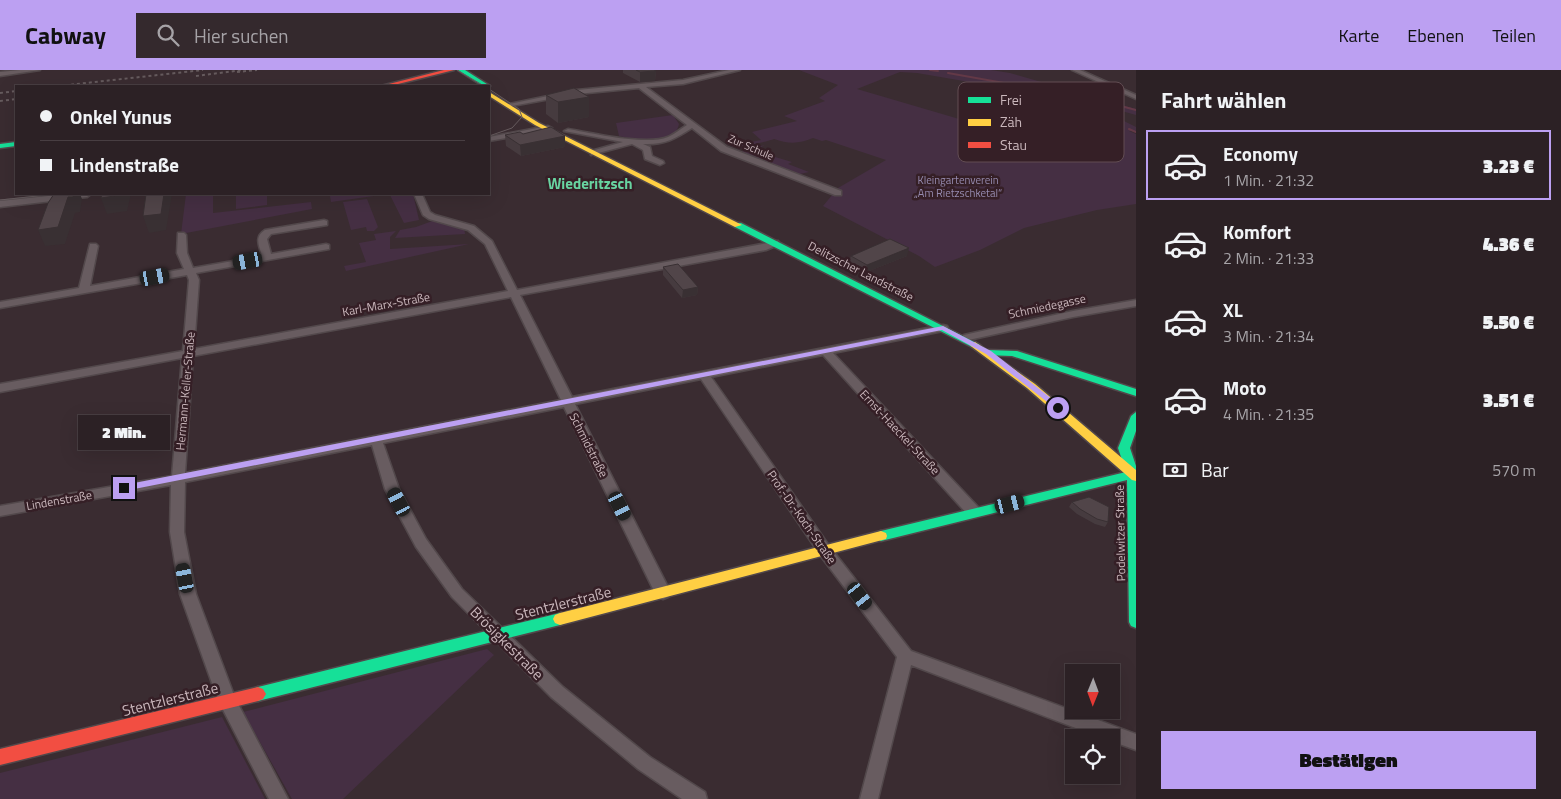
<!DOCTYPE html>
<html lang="de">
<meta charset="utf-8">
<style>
body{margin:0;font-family:"Titillium Web",sans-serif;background:#34292d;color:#f1f3f6;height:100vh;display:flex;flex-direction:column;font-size:19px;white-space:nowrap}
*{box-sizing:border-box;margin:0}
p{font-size:16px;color:#a6a3a7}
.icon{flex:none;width:28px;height:28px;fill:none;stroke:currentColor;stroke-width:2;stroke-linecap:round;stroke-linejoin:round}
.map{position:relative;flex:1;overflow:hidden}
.details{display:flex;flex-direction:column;background:#2c2125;width:425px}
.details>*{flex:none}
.guide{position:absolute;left:15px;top:15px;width:475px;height:110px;border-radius:0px;box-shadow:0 5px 20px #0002,0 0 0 1px #483e42;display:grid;align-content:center;height:110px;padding:0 25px;background:#2c2125}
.needle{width:32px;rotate:181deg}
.fabs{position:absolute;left:1065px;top:594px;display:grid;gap:10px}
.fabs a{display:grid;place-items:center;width:55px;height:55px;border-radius:0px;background:#2c2125;box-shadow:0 5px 20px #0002,0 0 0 1px #483e42;font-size:25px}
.end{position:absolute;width:22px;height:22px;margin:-11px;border:6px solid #bca0f2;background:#111;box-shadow:0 0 0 2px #111}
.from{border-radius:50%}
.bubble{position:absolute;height:35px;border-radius:0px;background:#2c2125;box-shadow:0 5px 20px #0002,0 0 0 1px #483e42;font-size:16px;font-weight:800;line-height:35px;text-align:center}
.car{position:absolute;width:15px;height:30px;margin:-15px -8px;border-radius:6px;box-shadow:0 0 4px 1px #0007;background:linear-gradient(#222 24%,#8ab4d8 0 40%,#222 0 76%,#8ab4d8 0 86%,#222 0)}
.guide b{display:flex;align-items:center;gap:18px;height:48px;font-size:19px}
.guide b+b{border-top:1px solid #483e42}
.guide i{width:12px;height:12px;background:#f1f3f6}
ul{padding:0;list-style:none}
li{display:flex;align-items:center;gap:15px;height:70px;margin:0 10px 8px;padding:0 15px;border:2px solid transparent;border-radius:0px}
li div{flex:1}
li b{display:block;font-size:19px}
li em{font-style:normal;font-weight:800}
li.active{border-color:#bca0f2}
li>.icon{width:45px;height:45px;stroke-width:1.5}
h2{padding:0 25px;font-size:22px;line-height:60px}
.pay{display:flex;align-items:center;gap:12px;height:55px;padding:0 25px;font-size:19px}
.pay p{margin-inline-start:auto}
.primary-button{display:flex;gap:10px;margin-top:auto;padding:10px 25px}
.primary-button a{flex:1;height:58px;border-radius:0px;background:#bca0f2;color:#111;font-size:20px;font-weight:800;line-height:58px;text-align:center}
header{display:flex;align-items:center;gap:30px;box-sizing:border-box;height:70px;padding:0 25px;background:#bca0f2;color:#111}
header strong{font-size:24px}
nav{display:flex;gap:28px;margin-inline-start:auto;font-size:18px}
.search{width:350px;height:45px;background:#34292d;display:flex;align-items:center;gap:12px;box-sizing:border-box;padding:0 18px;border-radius:0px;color:#a6a3a7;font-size:19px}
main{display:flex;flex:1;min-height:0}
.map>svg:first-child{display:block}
.green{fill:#452f43;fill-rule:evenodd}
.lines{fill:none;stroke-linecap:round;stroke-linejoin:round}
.stream{stroke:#633947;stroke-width:2}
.street-casing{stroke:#52484b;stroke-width:3}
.fast-casing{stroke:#52484b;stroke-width:3}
.slow-casing{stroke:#52484b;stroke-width:3}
.jam-casing{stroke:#52484b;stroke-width:3}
.street{fill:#685c60;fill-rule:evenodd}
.fast{fill:#16e098;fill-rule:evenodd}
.slow{fill:#ffcf43;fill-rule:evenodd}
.jam{fill:#f24e42;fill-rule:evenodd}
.tram{stroke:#665b5e;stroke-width:1}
.rail{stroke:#665b5e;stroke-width:2;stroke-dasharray:3 3;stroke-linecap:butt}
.wall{fill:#463b3f}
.shaded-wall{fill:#393033}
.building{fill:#514549;stroke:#393033}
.route{fill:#bca0f2}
.labels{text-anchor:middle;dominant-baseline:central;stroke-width:5;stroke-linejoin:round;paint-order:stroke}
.far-street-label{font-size:11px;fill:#cab7bc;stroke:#351f26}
.far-park-label{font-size:11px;fill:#968baf;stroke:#351f26}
.street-label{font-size:12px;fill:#cab7bc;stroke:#351f26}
.far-district-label{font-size:15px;font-weight:bold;fill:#68d4a1;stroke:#351f26}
.near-street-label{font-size:15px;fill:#cab7bc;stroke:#351f26}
.key{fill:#351f26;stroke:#624d53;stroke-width:1}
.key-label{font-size:14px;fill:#cab7bc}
</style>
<header>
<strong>Cabway</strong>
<div class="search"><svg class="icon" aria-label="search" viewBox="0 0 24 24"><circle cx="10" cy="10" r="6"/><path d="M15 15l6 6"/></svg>Hier suchen</div>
<nav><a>Karte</a><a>Ebenen</a><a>Teilen</a></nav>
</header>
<main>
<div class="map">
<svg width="1136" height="729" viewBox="0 0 1136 729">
<rect width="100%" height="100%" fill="#3a2c31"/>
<path class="green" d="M799,0H991L1010,3L1136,39V45L1118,40L1106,42L1136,57V61H1129L1136,64V134L1097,140L1024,158L980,180L935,197L919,186L823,136L838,118L886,90L826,70L822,71L813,68C799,74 788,74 774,69C767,72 736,78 730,76L761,70L752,62L797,51L784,46L825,31L819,28L838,15ZM900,2L917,3L1016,20L1043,28L1079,52L1080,60L1095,68L1072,82L857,19Z
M673,45L679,54C674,78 637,70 619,66L616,53Z
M765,75L757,79L767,83L765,84L792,92L788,94L809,102L800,104L740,82Z
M186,124H213V143L311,132L312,139L181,164Z
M236,124H267V135L236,139Z
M336,124H388L331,132L330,126Z
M397,124H413L419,150L404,153L390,125Z
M367,129L378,157L374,161H367L366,157L351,160L343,132Z
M435,150L464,157L465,164L395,168L400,160L416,157Z
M396,161L390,167V179L469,174L346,201L344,196L366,192L359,173L376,170L374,164Z
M487,579L494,585L343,729H292L243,642Z
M222,647L265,729H0V703Z"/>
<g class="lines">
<path class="stream" d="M930,0L938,1
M948,3L1098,30L1136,40
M1065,26L1096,42
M1098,30L1096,42L1122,56
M1129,59L1136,62"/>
<defs>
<path id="street" d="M20,0H40L0,6V2Z
M729,0H740L683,14L646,17L727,77L841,121V125H835L721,81L692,58C675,69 664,75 643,74L650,77L652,86L663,91L664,93L660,95L645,89L643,80L632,74L591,85V81L623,72L564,61L568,59C592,63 646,76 668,67C675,64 680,59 687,55L639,18L577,24L507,37L504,35L577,20L683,10Z
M1072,0H1080L1136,25V29Z
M548,56L552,58L551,60L489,71V67Z
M67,124H91L87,127L0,137V131Z
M414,124H422L430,142L435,145L474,156L492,171L517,220L778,171V175L766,180L520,225L572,327L943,255L947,256L948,258L943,261L833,283L979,438L981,442L979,446H969L823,285L711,307L830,477L911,581L1136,664V680L1111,671V668H1102L911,595L878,729H860L897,587L820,485L701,309L575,334L671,523L668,527L663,529L658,527L655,523L564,337L383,373L399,419L426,469L462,519L563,617L650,687L705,722L707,729H682L638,699L551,627L452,527L416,477L385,419L372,375L185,412L184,462L196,524L235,628L288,729H269L218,630L180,524L170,462L171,415L0,446V436L172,406L182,288L0,322V314L183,281L189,210L187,205L0,238V232L79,218L90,174H96L98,176L90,216L184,199L177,183L178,163H184L186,165L187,183L193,198L262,186C259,175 254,167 265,160L324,150L327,151V155L271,164L267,169L271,184L326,174L329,175V179L196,203L199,210L194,279L508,221L485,174L468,160L429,149L423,145ZM511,227L561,330L185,403L193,286Z
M1136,230V236L1073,247L964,271L959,268L964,265L1073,241Z"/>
<path id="fast" d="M458,0H465L490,16H483Z
M16,72V76L0,78V74Z
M735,153H741L980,275L978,277H972L735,157Z
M988,280L1017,281L1136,319V326L1012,286L984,285L983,283L984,281Z
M1136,342V361L1130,378L1136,396V558L1131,556L1129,552L1127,410L881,471L876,469L875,466L876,463L881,461L1126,402L1118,378L1131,346Z
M560,543L565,545L567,549L565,553L560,555L258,631L253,629L250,624L253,619L258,617Z"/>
<path id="slow" d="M489,22L539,53L742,155L735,157L535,55L489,26Z
M975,272L1035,314L1136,400V411L1132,410L1027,318L972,277L970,275Z
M881,461L886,463L887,466L886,469L560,555L555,553L553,549L555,545L560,543Z"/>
<path id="jam" d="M444,0H454L390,16H381Z
M258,617L263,619L266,624L263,629L258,631L0,695V679Z"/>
</defs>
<use href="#street" class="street-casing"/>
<use href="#fast" class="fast-casing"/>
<use href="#slow" class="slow-casing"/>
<use href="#jam" class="jam-casing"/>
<use href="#street" class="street"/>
<use href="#fast" class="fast"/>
<use href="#slow" class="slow"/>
<use href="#jam" class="jam"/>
<path class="tram" d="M457,0L484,16
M489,19L519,39L522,47L512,58L489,66
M0,130L56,124"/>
<path class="rail" d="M237,2L257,0
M196,6L243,0
M59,16L203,0
M0,23L16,21
M0,31L16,29"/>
</g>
<path class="wall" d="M623,0H654L656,1L655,11L640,12L623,3Z
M546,25L589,27V47L558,53L546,44Z
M523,64L565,66V77L521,86L506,76L505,65Z
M851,186H907L864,203L848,194Z
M663,197L698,217L697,225L682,228L663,205Z
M1072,432L1108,452L1105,457L1095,454L1077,444L1069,437Z"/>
<path class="shaded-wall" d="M656,1L655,11L640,12V2Z
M589,27V47L558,53V32Z
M565,66V77L521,86L520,75Z
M74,124H80L82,129L80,142L75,143L65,174L45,176L38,160L68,127Z
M122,124H131L127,141L107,144L101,128Z
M164,124H172L166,160L149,163L143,146Z
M909,178L907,186L864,203L867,195Z
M698,217L697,225L682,228L683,220Z"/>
<path class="building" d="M636,0H654L656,1L640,2Z
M574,18L589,27L558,32L546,25Z
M551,57L565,66L520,75L505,65L520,62L523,64Z
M54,124H74L73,127H68L58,157L38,160L48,133Z
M102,124H122L121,125L101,128Z
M146,124H164L161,144L143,146Z
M890,169L909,178L867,195L851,186Z
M678,194L698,217L683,220L663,197Z
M1089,427L1109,437L1108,452L1097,449L1080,439L1072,432Z"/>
<path class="route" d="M943,256L991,281L1061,336V339H1056L986,284L942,260L124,421L120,418L124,415Z"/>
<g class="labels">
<g class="far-street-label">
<text transform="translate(751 77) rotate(23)">Zur Schule</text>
</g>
<g class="far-park-label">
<text x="958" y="110">Kleingartenverein<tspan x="958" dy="13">„Am Rietzschketal“</tspan></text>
</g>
<g class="street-label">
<text transform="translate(861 201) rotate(27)">Delitzscher Landstraße</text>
<text transform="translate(386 234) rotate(-10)">Karl-Marx-Straße</text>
<text transform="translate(1047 236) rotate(-12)">Schmiedegasse</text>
<text transform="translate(185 321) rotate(-85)">Hermann-Keller-Straße</text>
<text transform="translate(900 362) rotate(47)">Ernst-Haeckel-Straße</text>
<text transform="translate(589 375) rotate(63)">Schmidstraße</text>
<text transform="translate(59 430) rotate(-10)">Lindenstraße</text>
<text transform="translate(802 447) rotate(55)">Prof.-Dr.-Koch-Straße</text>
<text transform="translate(1120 463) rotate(-91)">Podelwitzer Straße</text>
</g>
<g class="far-district-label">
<text x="590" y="113">Wiederitzsch</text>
</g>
<g class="near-street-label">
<text transform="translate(563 533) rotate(-14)">Stentzlerstraße</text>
<text transform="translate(507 573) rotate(45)">Brösigkestraße</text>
<text transform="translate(170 629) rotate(-14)">Stentzlerstraße</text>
</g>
</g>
<rect x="958" y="12" width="166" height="80" rx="8" class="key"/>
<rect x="968" y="27" width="23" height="6" fill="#16e098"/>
<rect x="968" y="49" width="23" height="7" fill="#ffcf43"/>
<rect x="968" y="72" width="23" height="6" fill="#f24e42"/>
<g class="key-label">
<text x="1000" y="35">Frei</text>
<text x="1000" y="57">Zäh</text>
<text x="1000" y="80">Stau</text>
</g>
</svg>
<div class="fabs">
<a><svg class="needle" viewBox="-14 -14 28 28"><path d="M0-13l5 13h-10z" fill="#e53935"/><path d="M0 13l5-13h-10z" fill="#a6a3a7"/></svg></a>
<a><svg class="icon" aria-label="locate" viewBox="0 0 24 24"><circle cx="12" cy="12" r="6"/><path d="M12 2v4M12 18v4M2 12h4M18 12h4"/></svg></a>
</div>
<i class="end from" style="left:1058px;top:338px"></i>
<i class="end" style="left:124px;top:418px"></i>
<div class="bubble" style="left:78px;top:345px;width:92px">2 Min.</div>
<i class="car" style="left:248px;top:191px;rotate:260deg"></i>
<i class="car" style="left:155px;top:207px;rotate:80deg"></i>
<i class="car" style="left:399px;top:432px;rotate:332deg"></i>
<i class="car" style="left:1010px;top:434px;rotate:76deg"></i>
<i class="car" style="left:620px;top:436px;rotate:153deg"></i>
<i class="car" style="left:185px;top:508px;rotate:349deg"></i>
<i class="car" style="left:860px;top:526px;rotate:143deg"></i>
<div class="guide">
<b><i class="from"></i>Onkel Yunus</b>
<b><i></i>Lindenstraße</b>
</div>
</div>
<section class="details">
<h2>Fahrt wählen</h2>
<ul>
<li class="active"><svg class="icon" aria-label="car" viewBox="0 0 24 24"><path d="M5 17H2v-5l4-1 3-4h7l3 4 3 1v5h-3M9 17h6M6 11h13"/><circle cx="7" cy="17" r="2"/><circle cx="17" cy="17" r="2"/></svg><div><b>Economy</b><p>1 Min. · 21:32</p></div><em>3.23 €</em></li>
<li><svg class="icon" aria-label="car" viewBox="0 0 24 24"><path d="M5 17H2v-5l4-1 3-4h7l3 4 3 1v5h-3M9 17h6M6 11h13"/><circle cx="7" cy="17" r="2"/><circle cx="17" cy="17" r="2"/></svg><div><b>Komfort</b><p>2 Min. · 21:33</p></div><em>4.36 €</em></li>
<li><svg class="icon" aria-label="car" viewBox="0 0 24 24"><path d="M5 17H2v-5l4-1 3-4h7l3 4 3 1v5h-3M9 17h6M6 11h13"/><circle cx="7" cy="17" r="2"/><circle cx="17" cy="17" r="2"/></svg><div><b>XL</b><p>3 Min. · 21:34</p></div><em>5.50 €</em></li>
<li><svg class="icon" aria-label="car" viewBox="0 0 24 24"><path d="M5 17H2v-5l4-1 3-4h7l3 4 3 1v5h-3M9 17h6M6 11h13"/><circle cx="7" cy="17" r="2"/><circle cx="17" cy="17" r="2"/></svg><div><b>Moto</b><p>4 Min. · 21:35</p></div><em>3.51 €</em></li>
</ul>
<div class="pay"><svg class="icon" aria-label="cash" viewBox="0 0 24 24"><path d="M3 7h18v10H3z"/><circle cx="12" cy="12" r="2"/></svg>Bar<p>570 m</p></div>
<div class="primary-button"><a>Bestätigen</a></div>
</section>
</main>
